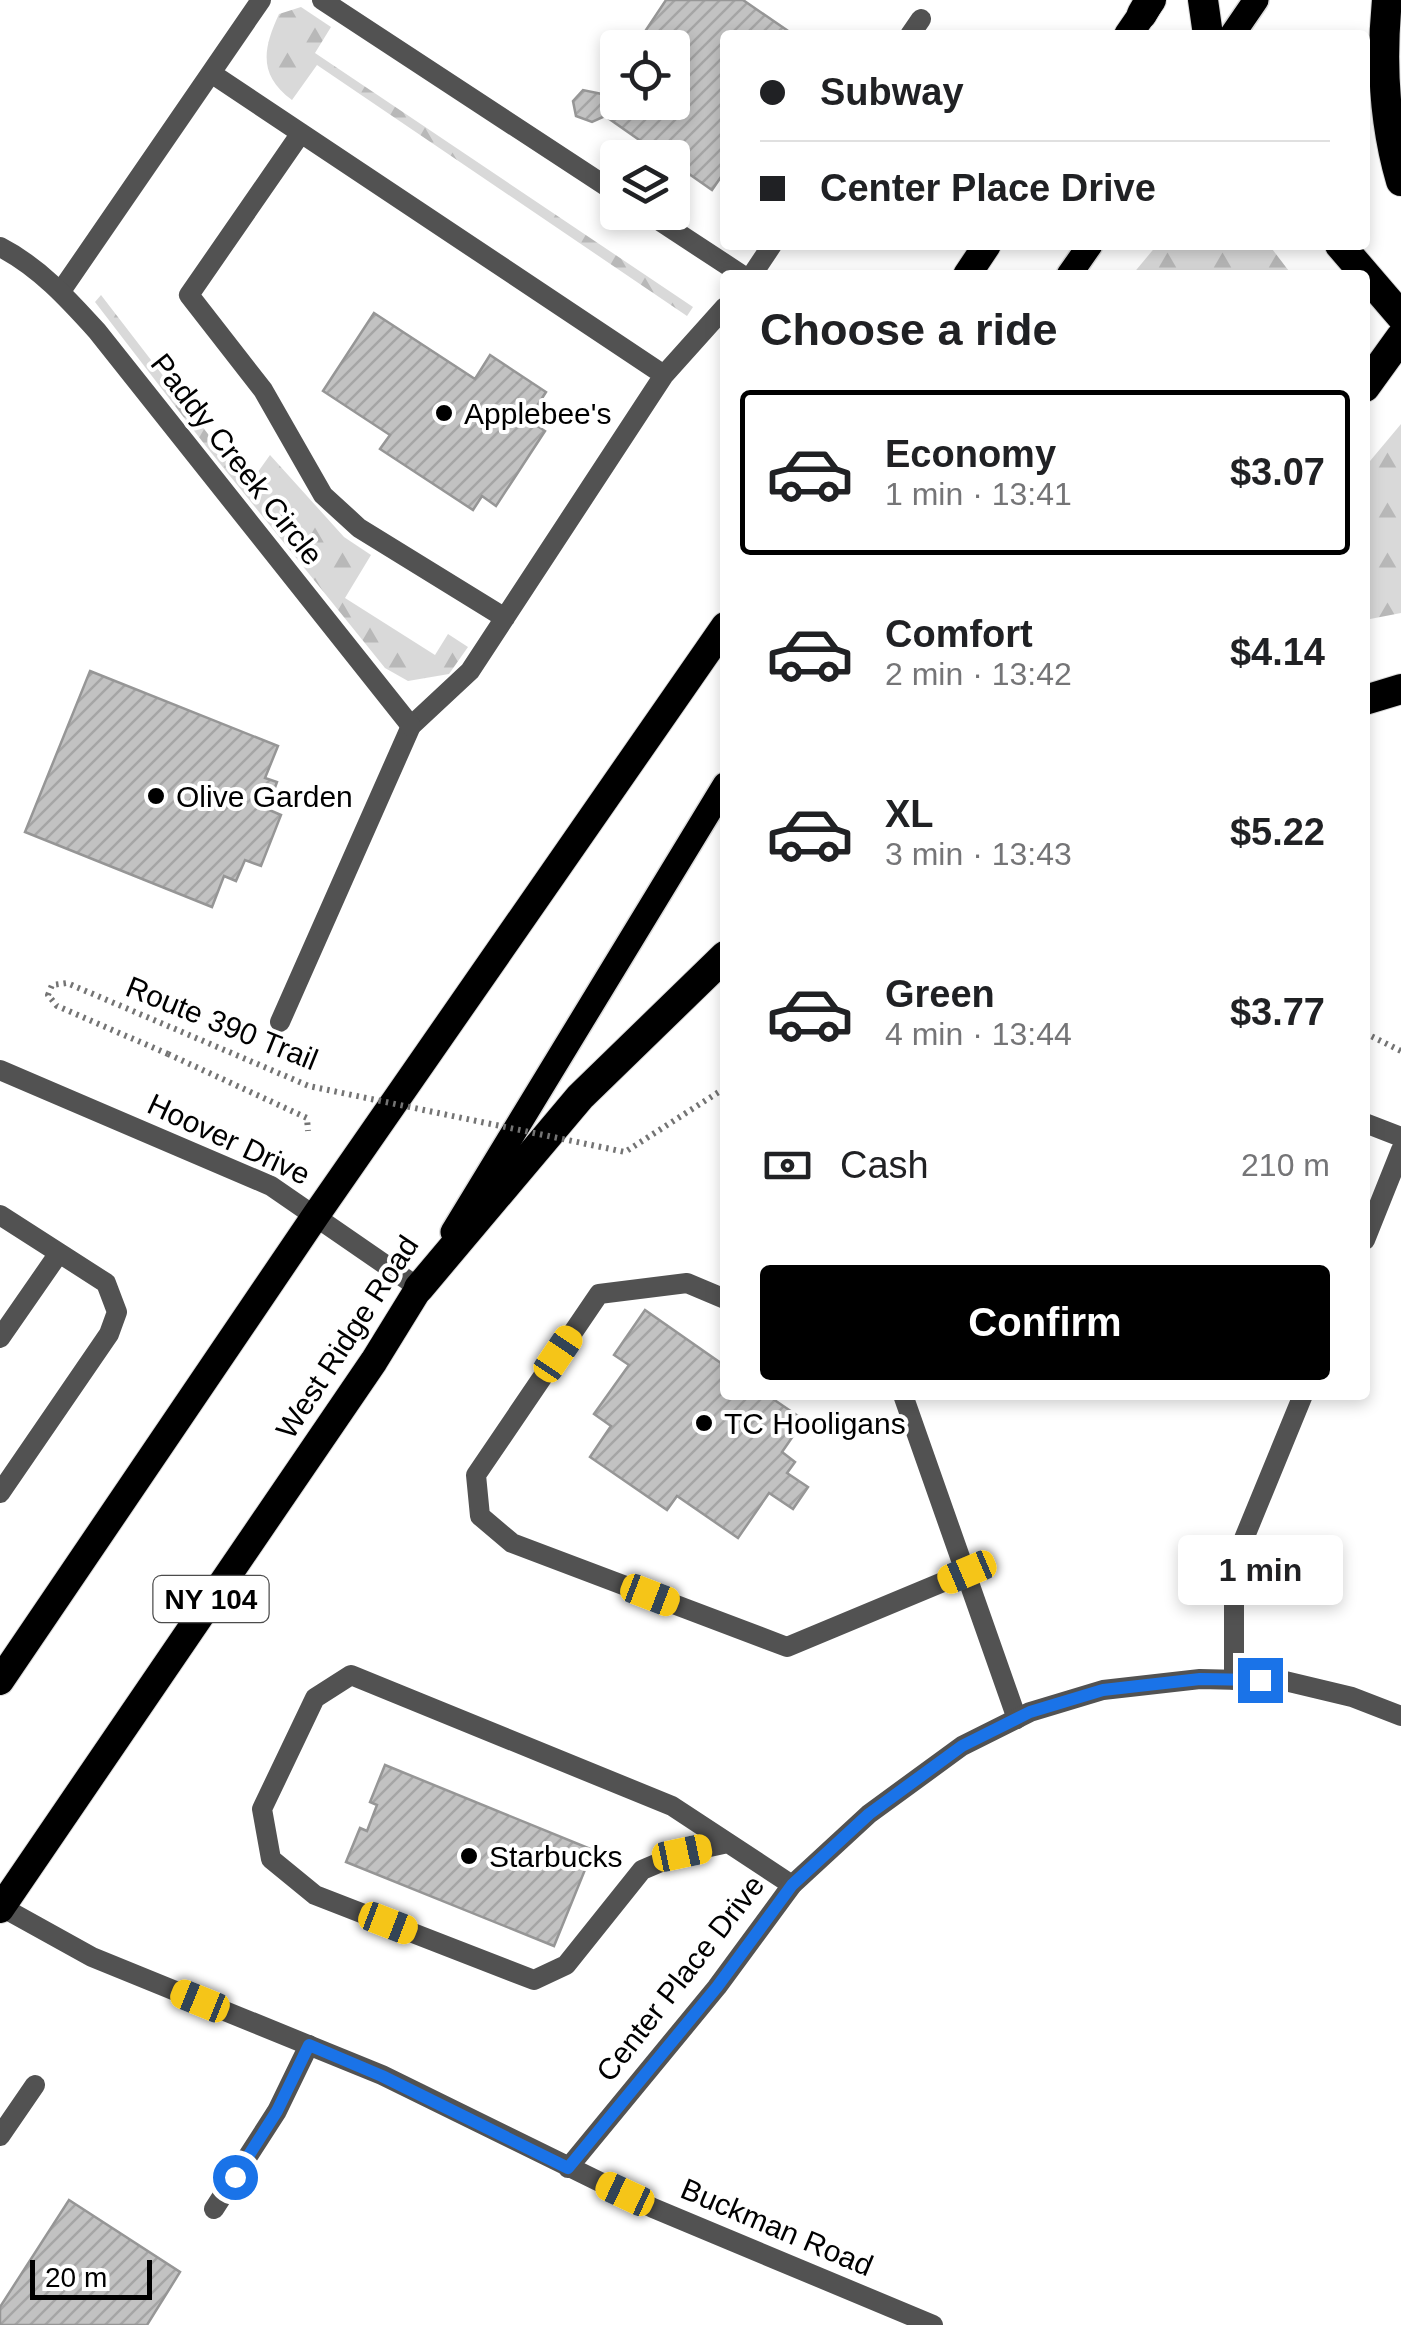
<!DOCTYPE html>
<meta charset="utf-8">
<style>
body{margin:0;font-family:Helvetica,sans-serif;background:#f2f2f2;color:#202124;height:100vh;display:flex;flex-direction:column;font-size:38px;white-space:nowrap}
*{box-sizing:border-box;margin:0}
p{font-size:32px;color:#757577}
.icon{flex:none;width:55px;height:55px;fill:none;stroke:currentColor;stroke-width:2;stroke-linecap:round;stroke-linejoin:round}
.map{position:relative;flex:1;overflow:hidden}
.sheet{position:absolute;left:720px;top:270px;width:650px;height:1130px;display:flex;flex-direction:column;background:#fff;border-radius:10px;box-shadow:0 5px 15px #0003}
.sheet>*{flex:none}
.hud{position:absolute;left:720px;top:30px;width:650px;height:220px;border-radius:10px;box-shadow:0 5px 15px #0003;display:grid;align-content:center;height:220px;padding:0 40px;background:#fff}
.tools{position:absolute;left:600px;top:30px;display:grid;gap:20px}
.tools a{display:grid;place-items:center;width:90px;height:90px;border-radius:10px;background:#fff;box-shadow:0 5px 15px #0003;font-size:50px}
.scale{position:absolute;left:30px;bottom:25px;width:122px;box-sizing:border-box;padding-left:10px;border:5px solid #000;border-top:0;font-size:28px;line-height:35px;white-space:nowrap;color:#000;-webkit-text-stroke:8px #fff;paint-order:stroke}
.end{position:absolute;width:45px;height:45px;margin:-22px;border:12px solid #1a73e8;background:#fff;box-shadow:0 0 0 5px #fff}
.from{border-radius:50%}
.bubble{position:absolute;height:70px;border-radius:10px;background:#fff;box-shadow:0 5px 15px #0003;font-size:32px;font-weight:800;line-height:70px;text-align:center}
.car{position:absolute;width:30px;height:60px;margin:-30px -15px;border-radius:12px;box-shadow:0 0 8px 2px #0007;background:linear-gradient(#f5c518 24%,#345 0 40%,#f5c518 0 76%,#345 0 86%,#f5c518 0)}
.hud b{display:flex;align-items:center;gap:35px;height:95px;font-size:38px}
.hud b+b{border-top:2px solid #e0e0e0}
.hud i{width:25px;height:25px;background:#202124}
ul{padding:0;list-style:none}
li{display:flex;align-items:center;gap:30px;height:165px;margin:0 20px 15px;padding:0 20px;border:5px solid transparent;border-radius:10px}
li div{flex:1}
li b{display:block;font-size:38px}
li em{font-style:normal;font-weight:800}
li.active{border-color:#000}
li>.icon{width:90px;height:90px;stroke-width:1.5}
h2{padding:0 40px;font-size:45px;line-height:120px}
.pay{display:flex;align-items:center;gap:25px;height:110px;padding:0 40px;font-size:38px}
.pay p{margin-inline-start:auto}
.primary-button{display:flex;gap:20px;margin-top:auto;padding:20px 40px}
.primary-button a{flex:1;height:115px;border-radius:10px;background:#000;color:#fff;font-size:40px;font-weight:800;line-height:115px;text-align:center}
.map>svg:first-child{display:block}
.forest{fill:url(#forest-firs)}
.building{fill:url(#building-hatch);stroke:#969696;stroke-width:2.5}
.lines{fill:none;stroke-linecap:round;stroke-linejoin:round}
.primary-casing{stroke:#dbdbdb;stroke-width:28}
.trunk-casing{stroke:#dbdbdb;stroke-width:30}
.motorway-casing{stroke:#dbdbdb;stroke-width:32}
.path{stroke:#747474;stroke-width:6;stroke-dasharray:2.5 5;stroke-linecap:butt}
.service{stroke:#525252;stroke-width:20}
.minor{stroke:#525252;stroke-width:20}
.primary{stroke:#000;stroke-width:25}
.trunk{stroke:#000;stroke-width:28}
.motorway{stroke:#000;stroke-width:30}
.path-bridge{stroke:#747474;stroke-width:6;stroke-dasharray:2.5 5;stroke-linecap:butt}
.route{stroke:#1a73e8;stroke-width:12}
.poi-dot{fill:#000;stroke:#fff;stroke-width:4}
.labels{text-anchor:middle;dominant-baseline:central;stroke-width:8;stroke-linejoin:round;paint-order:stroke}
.shield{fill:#fff;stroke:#4c4c4c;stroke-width:2.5}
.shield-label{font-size:28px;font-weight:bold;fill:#000}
.poi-label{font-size:30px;fill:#000;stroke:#fff;text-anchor:start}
.street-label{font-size:30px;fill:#000;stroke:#fff}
</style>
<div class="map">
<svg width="1401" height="2325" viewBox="0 0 1401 2325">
<defs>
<pattern id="forest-firs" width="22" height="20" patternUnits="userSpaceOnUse" patternTransform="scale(2.5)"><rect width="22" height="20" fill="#d9d9d9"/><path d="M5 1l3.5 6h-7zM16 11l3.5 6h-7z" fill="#b8b8b8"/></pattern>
<pattern id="building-hatch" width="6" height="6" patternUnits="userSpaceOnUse" patternTransform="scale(2.5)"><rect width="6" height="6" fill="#c2c2c2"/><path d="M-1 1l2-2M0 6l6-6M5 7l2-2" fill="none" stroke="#a5a5a5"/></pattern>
</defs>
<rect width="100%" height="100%" fill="#fff"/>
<path class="forest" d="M301,7L331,27L315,53L693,307L687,316L317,65L292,100C258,75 263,49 279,14Z
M1157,245H1269L1292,275H1132Z
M101,295L248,486L270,455L344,537L371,555L345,598L435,655L448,634L468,647L449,674L408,681L385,668L205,445L95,302Z
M1401,424V613L1365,620V467Z"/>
<path class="building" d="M666,0H743L794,35H725V171L712,190L672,162V158H665L605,116L592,122L576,116L573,101L583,90L602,94L618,71V102H672V48H634Z
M374,313L475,379L490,355L546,392L528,420L545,431L496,506L482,496L473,510L380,449L390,435L323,391Z
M90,671L278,746L265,778L277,782L267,809L281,815L261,866L245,860L236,881L224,876L212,907L25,832Z
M645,1310L725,1366V1395H767L804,1420L782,1452L795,1462L787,1473L808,1487L793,1509L769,1493L738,1538L677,1496L667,1510L590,1457L611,1426L594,1414L629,1365L614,1355Z
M385,1765L593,1850L554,1946L346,1862L360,1828L367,1831L377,1805L370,1802Z
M69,2200L180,2272L147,2325H0V2307Z"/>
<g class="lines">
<defs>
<path id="primary" d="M1232,35L1256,0
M1069,275L1090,245
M453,1232L725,785"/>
<path id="trunk" d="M1128,35L1152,0
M967,275L987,245
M0,1681L316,1215L725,626
M0,1909L374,1361L419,1288"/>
<path id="motorway" d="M1203,0L1208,35
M1387,0C1381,61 1384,123 1401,181
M1142,14L1150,0
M1340,245L1401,316
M1365,387L1401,337
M1365,700L1401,689
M419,1288L580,1097L725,956"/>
</defs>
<use href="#primary" class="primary-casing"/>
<use href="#trunk" class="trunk-casing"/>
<use href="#motorway" class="motorway-casing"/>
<path class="path" d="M1365,1033L1401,1051
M168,1054L307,1118L308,1131"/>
<path class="service" d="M322,0L618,194
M910,35L921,19
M211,73L664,375
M301,133L189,295L263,390L323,495L359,528L505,618
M646,212L742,275
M752,275L772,245
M61,291L261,0
M280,1022L411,726L470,671L664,375L725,307
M1365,1123L1401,1137
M0,1215L106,1283L117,1312L109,1334L0,1493
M1365,1240L1401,1150
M725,1299L687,1283L599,1294L476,1475L480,1516L512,1543L787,1647L967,1572
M0,1338L59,1253
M903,1395L1017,1719
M1234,1680V1563L1303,1395
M728,1843L682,1853L642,1870L566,1965L534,1980L315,1895L271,1859L262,1809L315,1698L351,1675L672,1806L792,1885
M0,2136L35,2085
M214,2209L277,2111L309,2045"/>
<path class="minor" d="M0,247C39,267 68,299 97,331L411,726
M0,1070L271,1186L419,1288
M0,1906L92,1957L382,2075L653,2208L933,2325
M568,2168L717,1987L792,1885L869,1814L962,1746L1030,1712L1103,1690L1200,1679L1285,1681L1352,1697L1401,1716"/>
<use href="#primary" class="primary"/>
<use href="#trunk" class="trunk"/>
<use href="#motorway" class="motorway"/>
<path class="path-bridge" d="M168,1054L57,1006L48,995L52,985L67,983L309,1086L625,1152L725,1088"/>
</g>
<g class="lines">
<path class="route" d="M235,2177L277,2111L309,2045L382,2076L568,2168L717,1987L792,1885L869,1814L962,1746L1030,1712L1103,1690L1200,1679L1260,1680"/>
</g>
<g class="poi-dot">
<circle cx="444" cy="413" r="10"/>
<circle cx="156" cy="796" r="10"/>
<circle cx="704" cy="1423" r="10"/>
<circle cx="469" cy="1856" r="10"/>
</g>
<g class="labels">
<rect class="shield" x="153.5" y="1576" width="115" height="46" rx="8"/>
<g class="shield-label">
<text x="211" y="1599">NY 104</text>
</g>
<g class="poi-label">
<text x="464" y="413">Applebee's</text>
<text x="176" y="796">Olive Garden</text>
<text x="724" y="1423">TC Hooligans</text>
<text x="489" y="1856">Starbucks</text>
</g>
<g class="street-label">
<text transform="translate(237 459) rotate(52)">Paddy Creek Circle</text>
<text transform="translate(222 1023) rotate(22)">Route 390 Trail</text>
<text transform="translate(229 1139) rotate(25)">Hoover Drive</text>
<text transform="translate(347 1337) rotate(-57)">West Ridge Road</text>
<text transform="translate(680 1978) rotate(-52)">Center Place Drive</text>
<text transform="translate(777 2227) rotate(23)">Buckman Road</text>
</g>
</g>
</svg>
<div class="tools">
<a><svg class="icon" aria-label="locate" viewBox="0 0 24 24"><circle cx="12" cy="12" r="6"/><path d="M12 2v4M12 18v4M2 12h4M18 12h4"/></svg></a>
<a><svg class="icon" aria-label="layers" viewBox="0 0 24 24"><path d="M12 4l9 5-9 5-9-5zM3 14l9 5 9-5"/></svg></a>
</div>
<div class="scale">20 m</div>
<i class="end from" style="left:235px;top:2177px"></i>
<i class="end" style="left:1260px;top:1680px"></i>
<div class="bubble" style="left:1178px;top:1535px;width:165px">1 min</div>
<i class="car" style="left:558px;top:1354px;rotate:34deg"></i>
<i class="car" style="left:967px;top:1572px;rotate:247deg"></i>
<i class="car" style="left:650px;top:1595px;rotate:111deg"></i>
<i class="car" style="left:682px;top:1853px;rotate:78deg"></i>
<i class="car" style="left:388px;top:1923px;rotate:111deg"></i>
<i class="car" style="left:200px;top:2001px;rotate:292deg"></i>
<i class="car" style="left:625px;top:2194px;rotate:295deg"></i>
<div class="hud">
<b><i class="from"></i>Subway</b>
<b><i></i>Center Place Drive</b>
</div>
<section class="sheet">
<h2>Choose a ride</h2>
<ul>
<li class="active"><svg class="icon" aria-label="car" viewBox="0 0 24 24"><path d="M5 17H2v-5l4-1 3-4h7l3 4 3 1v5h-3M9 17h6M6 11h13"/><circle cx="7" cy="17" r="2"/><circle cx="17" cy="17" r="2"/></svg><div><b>Economy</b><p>1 min · 13:41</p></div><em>$3.07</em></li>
<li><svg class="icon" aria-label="car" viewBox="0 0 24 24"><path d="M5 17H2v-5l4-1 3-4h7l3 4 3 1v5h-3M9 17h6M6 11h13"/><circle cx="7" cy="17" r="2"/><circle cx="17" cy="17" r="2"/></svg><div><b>Comfort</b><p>2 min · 13:42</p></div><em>$4.14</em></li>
<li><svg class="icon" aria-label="car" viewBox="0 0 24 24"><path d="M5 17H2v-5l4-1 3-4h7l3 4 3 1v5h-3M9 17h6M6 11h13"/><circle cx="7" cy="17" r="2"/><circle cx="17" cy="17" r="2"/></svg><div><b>XL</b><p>3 min · 13:43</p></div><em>$5.22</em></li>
<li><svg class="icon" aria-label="car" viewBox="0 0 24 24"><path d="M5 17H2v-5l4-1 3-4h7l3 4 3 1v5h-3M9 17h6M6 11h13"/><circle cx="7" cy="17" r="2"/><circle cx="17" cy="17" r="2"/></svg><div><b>Green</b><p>4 min · 13:44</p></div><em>$3.77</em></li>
</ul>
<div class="pay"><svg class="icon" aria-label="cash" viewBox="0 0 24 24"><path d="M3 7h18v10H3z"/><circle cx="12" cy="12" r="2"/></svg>Cash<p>210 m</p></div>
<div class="primary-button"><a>Confirm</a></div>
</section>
</div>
